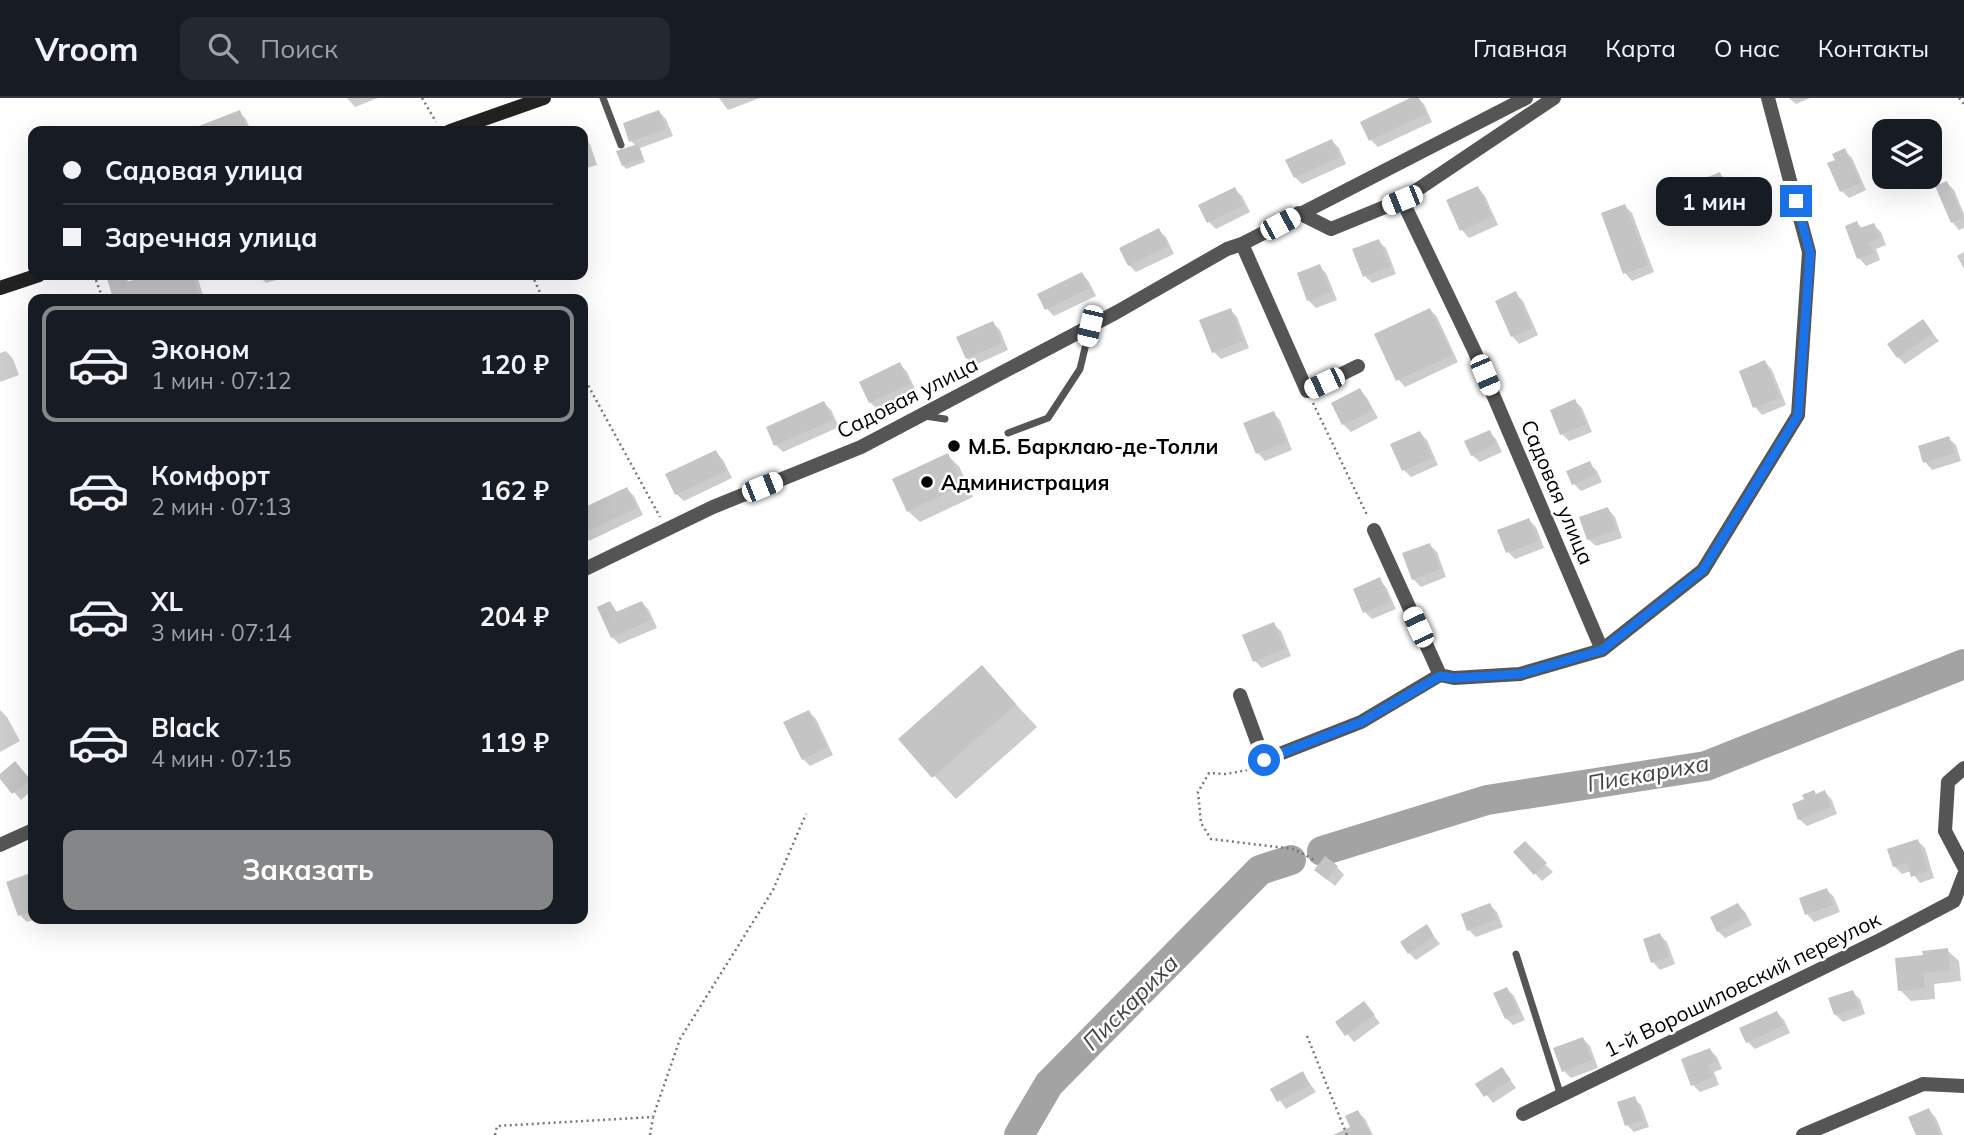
<!DOCTYPE html>
<html lang="ru">
<meta charset="utf-8">
<style>
body{margin:0;font-family:Mulish,sans-serif;background:#242831;color:#f1f3f6;height:100vh;display:flex;flex-direction:column;font-size:26px;white-space:nowrap}
*{box-sizing:border-box;margin:0}
p{font-size:23px;color:#9ea1a6}
.icon{flex:none;width:38px;height:38px;fill:none;stroke:currentColor;stroke-width:2;stroke-linecap:round;stroke-linejoin:round}
.map{position:relative;flex:1;overflow:hidden}
.details{position:absolute;left:28px;top:196px;width:560px;height:630px;display:flex;flex-direction:column;background:#171b24;border-radius:14px;box-shadow:0 7px 28px #0002}
.details>*{flex:none}
.banner{position:absolute;left:28px;top:28px;width:560px;height:154px;border-radius:14px;box-shadow:0 7px 28px #0002;display:grid;align-content:center;height:154px;padding:0 35px;background:#171b24}
.fabs{position:absolute;left:1872px;top:21px;display:grid;gap:14px}
.fabs a{display:grid;place-items:center;width:70px;height:70px;border-radius:14px;background:#171b24;box-shadow:0 7px 28px #0002;font-size:35px}
.end{position:absolute;width:32px;height:32px;margin:-16px;border:9px solid #1a73e8;background:#fff;box-shadow:0 0 0 4px #fff}
.from{border-radius:50%}
.bubble{position:absolute;height:49px;border-radius:14px;background:#171b24;box-shadow:0 7px 28px #0002;font-size:23px;font-weight:700;line-height:49px;text-align:center}
.car{position:absolute;width:21px;height:42px;margin:-21px -10px;border-radius:9px;box-shadow:0 0 5px 2px #0007;background:linear-gradient(#fff 24%,#345 0 40%,#fff 0 76%,#345 0 86%,#fff 0)}
.banner b{display:flex;align-items:center;gap:24px;height:66px;font-size:26px}
.banner b+b{border-top:2px solid #363941}
.banner i{width:18px;height:18px;background:#f1f3f6}
ul{padding:12px 0 0;list-style:none}
li{display:flex;align-items:center;gap:21px;height:116px;margin:0 14px 10px;padding:0 21px;border:4px solid transparent;border-radius:14px}
li div{flex:1}
li b{display:block;font-size:26px}
li em{font-style:normal;font-weight:700}
li.selected{border-color:#858687}
li>.icon{width:63px;height:63px;stroke-width:1.5}
.button{display:flex;gap:14px;margin-top:auto;padding:14px 35px}
.button a{flex:1;height:80px;border-radius:14px;background:#858687;color:#fff;font-size:28px;font-weight:700;line-height:80px;text-align:center}
header{display:flex;align-items:center;gap:42px;box-sizing:border-box;height:98px;padding:0 35px;background:#171b24;border-bottom:2px solid #363941}
header strong{font-size:33px}
nav{display:flex;gap:38px;margin-inline-start:auto;font-size:24px}
.search{width:490px;height:63px;background:#242831;display:flex;align-items:center;gap:18px;box-sizing:border-box;padding:0 24px;border-radius:14px;color:#9ea1a6;font-size:26px}
.map>svg:first-child{display:block}
.shadow{fill:#0003}
.lines{fill:none;stroke-linecap:round;stroke-linejoin:round}
.river{stroke:#a3a3a3;stroke-width:30}
.building{fill:#c4c4c4}
.path{stroke:#777;stroke-width:2.5;stroke-dasharray:2 3.5;stroke-linecap:butt}
.lane{stroke:#555;stroke-width:7}
.street{stroke:#555;stroke-width:14}
.secondary{stroke:#222;stroke-width:14}
.route{stroke:#1a73e8;stroke-width:9}
.poi-dot{fill:#000;stroke:#fff;stroke-width:2.5}
.labels{text-anchor:middle;dominant-baseline:central;stroke-width:5;stroke-linejoin:round;paint-order:stroke}
.street-label{font-size:21px;fill:#000;stroke:#fff}
.poi-label{font-size:21px;font-weight:bold;fill:#000;stroke:#fff;text-anchor:start}
.water-label{font-size:23px;font-style:italic;fill:#444;stroke:#fff}
</style>
<header>
<strong>Vroom</strong>
<div class="search"><svg class="icon" aria-label="search" viewBox="0 0 24 24"><circle cx="10" cy="10" r="6"/><path d="M15 15l6 6"/></svg>Поиск</div>
<nav><a>Главная</a><a>Карта</a><a>О нас</a><a>Контакты</a></nav>
</header>
<div class="map">
<svg width="1964" height="1037" viewBox="0 0 1964 1037">
<rect width="100%" height="100%" fill="#fff"/>
<path class="shadow" d="M347,0H378L355,9Z
M719,0H760L728,12Z
M1414,0H1418L1424,6L1432,24L1378,49L1371,42Z
M1789,0H1810L1796,6Z
M239,14L246,21L251,33H211L208,25Z
M659,14L666,21L673,38L640,50L645,64L626,71L623,67L636,48L631,43Z
M1911,24L1920,33H1896Z
M583,39L590,46L597,67L583,71Z
M1332,43L1339,50L1346,66L1302,86L1295,79Z
M1844,52L1852,60L1866,92L1849,100L1842,93L1837,63Z
M1720,76L1727,83L1738,111L1707,124L1700,117Z
M1947,85L1954,92L1964,116V130L1959,132L1952,124Z
M1478,90L1485,98L1498,127L1469,140L1462,132L1449,103Z
M1234,91L1242,98L1250,114L1216,131L1209,124Z
M1625,108L1632,115L1654,174L1632,183L1625,175Z
M1857,125L1863,131L1874,127L1881,134L1886,147L1876,151L1880,162L1866,168L1859,160Z
M1158,132L1166,139L1174,156L1136,174L1129,167Z
M1378,143L1386,150L1396,176L1372,185L1365,178Z
M1964,154V171L1957,158Z
M1319,168L1326,175L1337,202L1316,210L1309,203L1299,176Z
M1082,176L1089,184L1096,198L1054,218L1047,211Z
M123,177L130,185L158,177H197L204,201H115L109,181Z
M258,177H294L266,185Z
M1516,196L1523,203L1538,237L1519,246L1512,238Z
M1230,212L1237,219L1249,250L1221,261L1214,254Z
M1430,212L1437,219L1458,264L1405,289L1398,281Z
M1922,223L1939,243L1905,266L1898,259Z
M993,225L1000,232L1008,252L975,267L967,260Z
M6,253L13,261L19,277L0,284V255Z
M1765,264L1772,272L1786,307L1762,317L1755,309L1741,274Z
M900,266L907,274L916,293L877,311L870,304Z
M1360,292L1367,300L1378,320L1351,334L1343,326L1333,306Z
M1575,303L1582,310L1592,334L1569,343L1562,336Z
M824,305L831,312L839,329L783,354L776,347Z
M1273,315L1280,322L1292,352L1265,363L1258,355L1246,326Z
M1489,334L1496,341L1502,354L1480,364L1472,357Z
M1420,335L1427,342L1438,367L1411,379L1404,372Z
M1948,340L1956,347L1961,363L1932,372L1925,364Z
M716,354L723,362L732,380L684,403L676,396Z
M947,357L959,368L973,399L920,424L908,413Z
M1589,365L1597,373L1602,384L1581,393L1574,386Z
M627,391L634,398L643,417L589,443L583,436V412Z
M1608,411L1615,419L1622,440L1596,448L1588,441Z
M1529,422L1536,429L1544,450L1515,461L1508,454Z
M1430,447L1437,454L1446,479L1421,489L1413,481Z
M1379,482L1386,489L1396,511L1372,521L1365,514Z
M610,505L618,515L642,505L649,512L657,530L619,546L612,539Z
M1273,526L1281,533L1291,558L1262,570L1255,563Z
M982,570L1037,629L956,701L901,642Z
M0,612L7,619L20,643L0,654Z
M809,614L816,621L833,657L810,668L803,661Z
M22,673L33,686V691L21,702L0,678Z
M1825,694L1832,702L1837,716L1807,728L1799,721L1817,697Z
M1918,743L1925,750L1934,780L1920,785L1911,773L1902,776L1894,768Z
M1524,746L1553,774L1542,783L1515,754Z
M1337,769L1344,777L1335,788L1324,779Z
M33,776V821H37L27,824L20,817L8,785Z
M1827,792L1834,799L1840,814L1814,824L1807,816L1801,801Z
M1490,807L1497,814L1503,829L1476,839L1469,832Z
M1738,807L1745,814L1752,827L1725,840L1718,833Z
M1426,828L1440,846L1416,862L1409,855Z
M1660,837L1667,844L1675,866L1660,872L1653,864Z
M1947,852L1959,863L1961,883L1934,886L1935,901L1911,903L1900,892Z
M1507,891L1514,898L1525,922L1513,927L1506,920Z
M1852,894L1860,901L1865,916L1843,924L1835,916Z
M1364,905L1380,925L1354,944L1337,924Z
M1777,915L1784,922L1790,935L1755,951L1748,944Z
M1583,941L1590,948L1598,970L1571,980L1564,973Z
M1710,952L1717,959L1722,971L1714,974L1719,987L1700,994L1693,987Z
M1502,971L1516,990L1493,1005L1478,986Z
M1302,975L1316,994L1286,1011L1272,991Z
M1634,1000L1641,1007L1649,1029L1634,1034L1627,1027Z
M1929,1012L1936,1020L1943,1037H1919Z
M1358,1014L1365,1021L1373,1037H1356Z"/>
<g class="lines">
<path class="river" d="M1322,753L1487,702L1706,668L1964,566
M1019,1037L1049,986L1260,772L1291,762"/>
</g>
<path class="building" d="M1410,0H1419L1426,16L1369,43L1360,24Z
M240,12L247,31L240,33H186Z
M659,12L666,31L629,44L623,25Z
M1332,41L1340,59L1294,80L1285,62Z
M638,46L643,61L622,68L616,53Z
M1845,50L1860,85L1840,94L1827,65L1835,62L1832,56Z
M1720,74L1732,104L1699,118L1686,88Z
M1947,83L1963,120L1951,125L1935,88Z
M1478,88L1492,119L1460,133L1446,102Z
M1235,89L1244,107L1207,125L1198,107Z
M1625,106L1648,167L1623,176L1601,115Z
M1857,123L1860,130L1874,125L1880,140L1869,144L1874,155L1857,161L1845,128Z
M1159,130L1168,148L1128,168L1119,150Z
M1379,141L1390,169L1363,179L1352,151Z
M1320,166L1331,194L1307,203L1297,175Z
M1082,174L1090,190L1045,212L1037,196Z
M117,177H124L126,184L152,177H193L200,201H113L107,180Z
M1516,193L1532,230L1511,239L1495,203Z
M1231,210L1243,243L1212,255L1199,222Z
M1430,210L1452,257L1396,283L1374,236Z
M1923,221L1933,235L1897,260L1887,246Z
M993,223L1002,245L966,261L956,239Z
M1765,262L1780,300L1753,310L1739,273Z
M900,264L910,286L869,305L859,284Z
M1360,290L1372,313L1342,327L1331,305Z
M1575,301L1586,326L1560,337L1550,312Z
M824,303L833,322L774,348L766,329Z
M1274,313L1286,344L1256,356L1243,325Z
M1490,332L1496,346L1471,358L1464,343Z
M1420,333L1432,360L1402,373L1390,346Z
M1949,338L1955,355L1923,365L1918,348Z
M716,352L726,373L675,397L665,376Z
M948,355L963,387L907,414L892,381Z
M1590,363L1596,377L1572,387L1566,373Z
M627,389L637,410L583,435V410Z
M1608,409L1616,432L1587,442L1579,419Z
M1529,420L1538,443L1506,455L1497,432Z
M1430,445L1440,471L1412,482L1402,455Z
M1380,479L1390,504L1363,515L1353,491Z
M610,503L616,514L642,503L651,522L611,540L597,509Z
M1274,524L1285,551L1253,564L1242,537Z
M982,567L1016,606L932,680L898,641Z
M809,612L827,649L802,662L783,624Z
M15,663L30,681L12,696L0,681V676Z
M1814,692L1816,696L1825,692L1831,709L1798,722L1792,706L1804,701L1802,697Z
M1918,741L1928,773L1911,779L1907,765L1893,769L1887,751Z
M1525,743L1547,765L1534,777L1513,754Z
M1325,758L1338,768L1327,782L1314,772Z
M33,774V812L18,818L6,784Z
M1827,790L1833,807L1805,817L1799,800Z
M1490,805L1497,821L1467,833L1461,816Z
M1738,805L1746,819L1717,834L1710,819Z
M1427,826L1434,838L1408,856L1400,844Z
M1660,835L1669,859L1651,865L1643,841Z
M1948,850L1950,872L1923,875L1925,890L1898,893L1895,860L1923,857L1922,853Z
M1507,889L1519,915L1505,921L1493,895Z
M1853,892L1859,909L1834,917L1828,900Z
M1364,903L1375,917L1345,938L1335,924Z
M1777,913L1784,927L1746,945L1739,930Z
M1583,939L1592,962L1562,974L1553,950Z
M1710,950L1716,964L1708,967L1713,979L1691,988L1681,961Z
M1502,969L1511,982L1484,999L1475,986Z
M1303,973L1310,987L1277,1004L1270,991Z
M1635,998L1643,1022L1625,1028L1617,1004Z
M1929,1010L1940,1037H1916L1908,1019Z
M1358,1012L1371,1037H1333L1350,1029L1345,1018Z"/>
<g class="lines">
<path class="path" d="M422,0L436,24
M1959,0L1964,6
M94,177L103,201
M532,177L543,201
M583,278L660,419
M1313,305L1368,419
M1253,671L1226,676L1209,675L1198,694L1201,725L1211,741L1294,751L1314,762
M1307,938L1347,1037
M495,1037L497,1028L653,1019L680,941L773,792L806,716
M650,1037L653,1020"/>
<path class="lane" d="M603,0L621,47
M925,318L945,321
M1008,335L1048,320L1080,271L1090,229
M1516,856L1561,998"/>
<path class="street" d="M1402,102L1474,252L1602,552
M1299,115L1331,131L1402,102L1554,0
M1242,146L1307,293L1358,268
M1374,432L1440,577
M583,472L713,409L861,349L1117,214L1227,151L1242,146L1526,0
M1240,597L1264,662L1361,624L1440,577L1454,580L1520,576L1602,552L1703,472L1798,317L1809,154L1768,0
M1964,670L1948,684L1945,733L1964,769
M0,747L33,732
M1523,1016L1880,842L1954,803L1964,777
M1803,1037L1923,986L1964,988"/>
<path class="secondary" d="M450,33L544,0
M0,190L39,177"/>
</g>
<g class="lines">
<path class="route" d="M1264,662L1361,624L1440,578L1454,580L1520,576L1602,552L1703,472L1798,317L1810,155L1796,103"/>
</g>
<g class="poi-dot">
<circle cx="954" cy="348" r="7"/>
<circle cx="927" cy="384" r="7"/>
</g>
<g class="labels">
<g class="street-label">
<text transform="translate(907 299) rotate(-27)">Садовая улица</text>
<text transform="translate(1558 394) rotate(67)">Садовая улица</text>
<text transform="translate(1742 886) rotate(-26)">1-й Ворошиловский переулок</text>
</g>
<g class="poi-label">
<text x="968" y="348">М.Б. Барклаю-де-Толли</text>
<text x="941" y="384">Администрация</text>
</g>
<g class="water-label">
<text transform="translate(1648 675) rotate(-10)">Пискариха</text>
<text transform="translate(1130 904) rotate(-45)">Пискариха</text>
</g>
</g>
</svg>
<div class="fabs">
<a><svg class="icon" aria-label="layers" viewBox="0 0 24 24"><path d="M12 4l9 5-9 5-9-5zM3 14l9 5 9-5"/></svg></a>
</div>
<i class="end from" style="left:1264px;top:662px"></i>
<i class="end" style="left:1796px;top:103px"></i>
<div class="bubble" style="left:1656px;top:79px;width:116px">1 мин</div>
<i class="car" style="left:1402px;top:102px;rotate:248deg"></i>
<i class="car" style="left:1280px;top:126px;rotate:62deg"></i>
<i class="car" style="left:1090px;top:228px;rotate:193deg"></i>
<i class="car" style="left:1485px;top:277px;rotate:157deg"></i>
<i class="car" style="left:1324px;top:285px;rotate:245deg"></i>
<i class="car" style="left:762px;top:389px;rotate:68deg"></i>
<i class="car" style="left:1418px;top:529px;rotate:335deg"></i>
<div class="banner">
<b><i class="from"></i>Садовая улица</b>
<b><i></i>Заречная улица</b>
</div>
<section class="details">
<ul>
<li class="selected"><svg class="icon" aria-label="car" viewBox="0 0 24 24"><path d="M5 17H2v-5l4-1 3-4h7l3 4 3 1v5h-3M9 17h6M6 11h13"/><circle cx="7" cy="17" r="2"/><circle cx="17" cy="17" r="2"/></svg><div><b>Эконом</b><p>1 мин · 07:12</p></div><em>120 ₽</em></li>
<li><svg class="icon" aria-label="car" viewBox="0 0 24 24"><path d="M5 17H2v-5l4-1 3-4h7l3 4 3 1v5h-3M9 17h6M6 11h13"/><circle cx="7" cy="17" r="2"/><circle cx="17" cy="17" r="2"/></svg><div><b>Комфорт</b><p>2 мин · 07:13</p></div><em>162 ₽</em></li>
<li><svg class="icon" aria-label="car" viewBox="0 0 24 24"><path d="M5 17H2v-5l4-1 3-4h7l3 4 3 1v5h-3M9 17h6M6 11h13"/><circle cx="7" cy="17" r="2"/><circle cx="17" cy="17" r="2"/></svg><div><b>XL</b><p>3 мин · 07:14</p></div><em>204 ₽</em></li>
<li><svg class="icon" aria-label="car" viewBox="0 0 24 24"><path d="M5 17H2v-5l4-1 3-4h7l3 4 3 1v5h-3M9 17h6M6 11h13"/><circle cx="7" cy="17" r="2"/><circle cx="17" cy="17" r="2"/></svg><div><b>Black</b><p>4 мин · 07:15</p></div><em>119 ₽</em></li>
</ul>
<div class="button"><a>Заказать</a></div>
</section>
</div>
